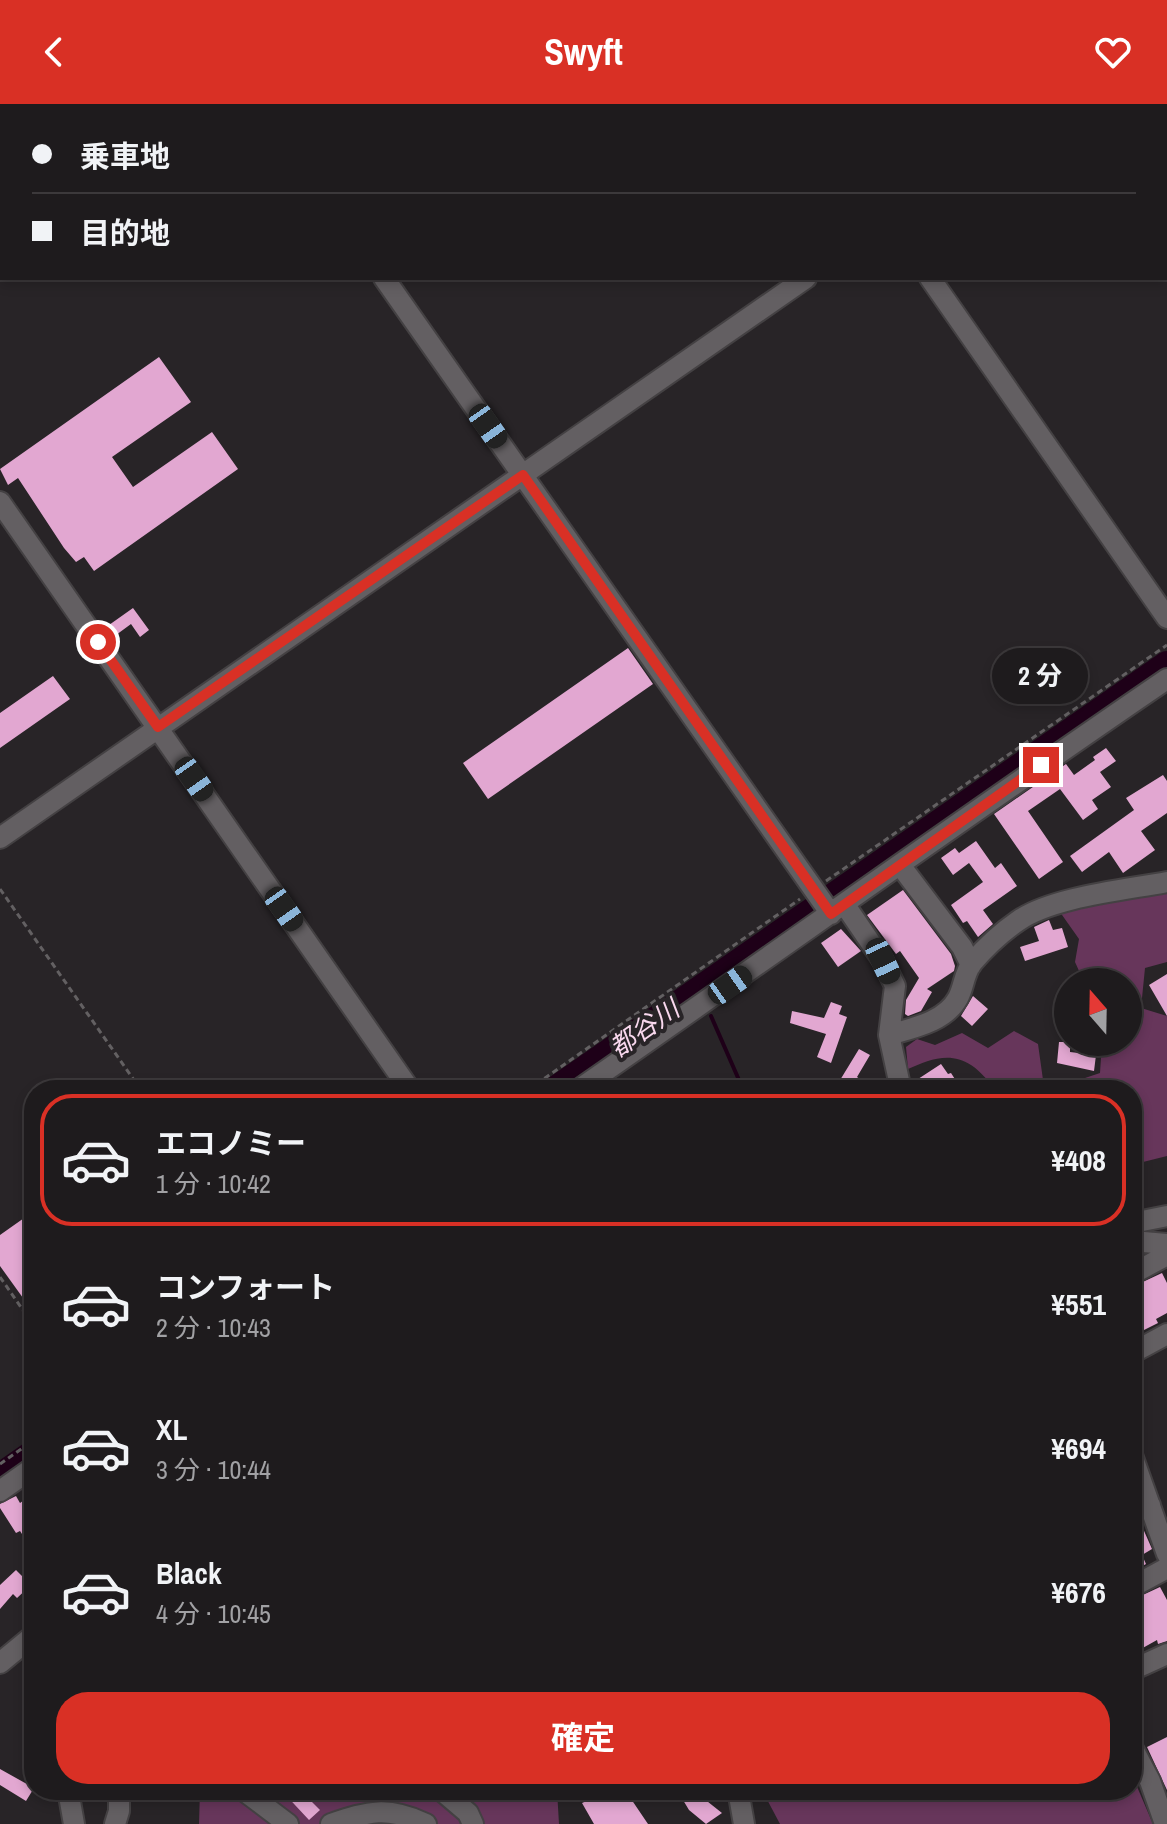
<!DOCTYPE html>
<html lang="ja">
<meta charset="utf-8">
<style>
body{margin:0;font-family:"Archivo Narrow","Noto Sans JP",sans-serif;background:#262426;color:#f1f3f6;height:100vh;display:flex;flex-direction:column;font-size:30px;white-space:nowrap}
*{box-sizing:border-box;margin:0}
p{font-size:26px;color:#a1a1a4}
.icon{flex:none;width:44px;height:44px;fill:none;stroke:currentColor;stroke-width:2;stroke-linecap:round;stroke-linejoin:round}
.map{position:relative;flex:1;overflow:hidden}
.panel{position:absolute;left:24px;top:976px;width:1118px;height:720px;display:flex;flex-direction:column;background:#1e1b1d;border-radius:32px;box-shadow:0 4px 12px #0003,0 0 0 2px #3c393b}
.panel>*{flex:none}
.top-card{position:absolute;left:0px;top:0px;width:1168px;height:176px;box-shadow:0 4px 12px #0003,0 0 0 2px #3c393b;display:grid;align-content:center;height:176px;padding:0 32px;background:#1e1b1d}
.needle{width:52px;rotate:340deg}
.fabs{position:absolute;left:1054px;top:864px;display:grid;gap:16px}
.fabs a{display:grid;place-items:center;width:88px;height:88px;border-radius:50%;background:#1e1b1d;box-shadow:0 4px 12px #0003,0 0 0 2px #3c393b;font-size:40px}
.end{position:absolute;width:36px;height:36px;margin:-18px;border:10px solid #d93025;background:#fff;box-shadow:0 0 0 4px #fff}
.from{border-radius:50%}
.bubble{position:absolute;height:56px;border-radius:28px;background:#1e1b1d;box-shadow:0 4px 12px #0003,0 0 0 2px #3c393b;font-size:26px;font-weight:700;line-height:56px;text-align:center}
.car{position:absolute;width:24px;height:48px;margin:-24px -12px;border-radius:10px;box-shadow:0 0 6px 2px #0007;background:linear-gradient(#222 24%,#8ab4d8 0 40%,#222 0 76%,#8ab4d8 0 86%,#222 0)}
.top-card b{display:flex;align-items:center;gap:28px;height:76px;font-size:30px}
.top-card b+b{border-top:2px solid #3c393b}
.top-card i{width:20px;height:20px;background:#f1f3f6}
ul{padding:14px 0 0;list-style:none}
li{display:flex;align-items:center;gap:24px;height:132px;margin:0 16px 12px;padding:0 16px;border:4px solid transparent;border-radius:32px}
li div{flex:1}
li b{display:block;font-size:30px}
li em{font-style:normal;font-weight:700}
li.active{border-color:#d93025}
li>.icon{width:72px;height:72px;stroke-width:1.5}
.primary-button{display:flex;gap:16px;margin-top:auto;padding:16px 32px}
.primary-button a{flex:1;height:92px;border-radius:32px;background:#d93025;color:#fff;font-size:32px;font-weight:700;line-height:92px;text-align:center}
header{display:flex;justify-content:space-between;align-items:center;height:104px;padding:0 32px;background:#d93025;color:#fff;font-size:36px;font-weight:700}
.map>svg:first-child{display:block}
.forest{fill:#67365b}
.lines{fill:none;stroke-linecap:round;stroke-linejoin:round}
.stream{stroke:#1e0018;stroke-width:4}
.river{stroke:#1e0018;stroke-width:26}
.building{fill:#e2a7d1}
.minor-casing{stroke:#444143;stroke-width:24}
.path{stroke:#636062;stroke-width:3;stroke-dasharray:6 4;stroke-linecap:butt}
.minor{stroke:#635f62;stroke-width:20}
.route{stroke:#d93025;stroke-width:10}
.labels{text-anchor:middle;dominant-baseline:central;stroke-width:8;stroke-linejoin:round;paint-order:stroke}
.water-label{font-size:26px;font-style:italic;fill:#f9d8ee;stroke:#282427}
</style>
<header><svg class="icon" aria-label="back" viewBox="0 0 24 24"><path d="M15 5l-7 7 7 7"/></svg>Swyft<svg class="icon" aria-label="heart" viewBox="0 0 24 24"><path d="M12 20l-8-8c-3-5 5-10 8-4 3-6 11-1 8 4z"/></svg></header>
<div class="map">
<svg width="1167" height="1720" viewBox="0 0 1167 1720">
<rect width="100%" height="100%" fill="#282427"/>
<path class="forest" d="M1167,778V858L1145,864L1141,904L1167,912V1052L1143,1058L1132,1052V986H1001C989,980 982,968 971,961C950,947 928,956 908,965L906,943L917,935L935,941L962,929L988,944L1014,927L1038,940L1044,983L1070,979L1100,969L1102,938H1128V878H1084L1075,858L1079,835L1055,801Z
M1132,1671L1153,1720H780L762,1686H1132Z
M200,1686H557L559,1720H199Z"/>
<g class="lines">
<path class="stream" d="M711,912L739,976L751,986"/>
<path class="river" d="M8,2L11,0
M554,986L1167,560
M0,1372L34,1348"/>
</g>
<path class="building" d="M159,253L191,298L112,353L133,383L212,328L238,365L94,467L84,453L76,458L64,444L18,374L8,381L0,365Z
M133,504L149,526L140,533L131,520L116,531L109,521Z
M628,544L653,580L488,695L463,659Z
M53,572L70,595L0,644V609Z
M1106,644L1116,657L1100,668L1111,683L1092,696L1098,705L1083,716L1060,685L1028,707L1063,758L1039,775L994,710L1066,660L1074,671L1095,656L1093,653Z
M1163,671L1167,677V709L1141,727L1155,746L1123,769L1109,748L1082,768L1070,752L1134,706L1126,694Z
M976,737L995,764L1001,759L1017,782L983,806L993,820L978,833L967,817L963,819L951,801L983,778L969,759L953,771L941,754L955,744L959,749Z
M903,786L951,850L955,862L954,867L927,885L932,888L921,907L908,912L905,910L906,896L919,874L900,847L896,850L867,811Z
M1049,816L1053,826L1062,824L1068,843L1025,857L1020,843L1039,837L1034,823Z
M841,825L861,847L838,863L821,839Z
M1167,870V912L1149,881Z
M973,892L988,905L972,922L961,912Z
M831,898L842,902L839,910L847,913L831,959L817,953L826,930L790,919L792,907L824,914Z
M1059,938H1070V948L1096,951L1094,967L1057,959Z
M859,945L870,951L857,973L861,976L854,986H834Z
M941,960L948,970L951,969L962,986H922L915,977Z
M34,1107V1187L23,1194L0,1162V1131Z
M1162,1169L1167,1179V1209L1156,1215L1158,1219L1138,1229L1132,1217V1183Z
M34,1389V1448L20,1427L16,1429L0,1404V1400L16,1392L20,1399Z
M1141,1420L1152,1445L1142,1451L1146,1460L1132,1468V1425Z
M16,1466L31,1481L17,1494L13,1490L0,1505V1481Z
M1160,1483L1167,1496V1537L1158,1540L1157,1536L1132,1550V1496Z
M1167,1633V1686L1147,1643Z
M0,1665L34,1684L26,1697L0,1681Z
M281,1686H300L320,1706L309,1716Z
M604,1686H625L648,1720H594L582,1699L605,1689Z
M677,1686H693L722,1709L706,1720L689,1706Z"/>
<g class="lines">
<defs>
<path id="minor" d="M261,0L262,2
M809,0L810,2
M34,2L37,0
M1052,2L1055,0
M0,25L2,24
M384,174L831,810
M930,174L1167,514
M0,398L410,986
M0,734L806,174
M900,761L962,843L971,861
M845,801L883,857L895,882L889,931L901,986
M889,931C913,924 945,918 958,894C964,883 964,869 972,859C984,845 1002,828 1018,817C1052,793 1125,786 1167,778
M578,986C774,850 969,710 1167,575
M1132,1119L1167,1112
M1132,1137L1167,1140
M1132,1170L1167,1151
M1132,1249L1167,1230
M1132,1351L1167,1450
M0,1387L34,1363
M1132,1410L1150,1401
M1132,1483L1167,1464
M0,1559L34,1531
M1132,1566L1167,1550
M1132,1643L1150,1677L1165,1720
M68,1686L74,1720
M243,1686L288,1720
M441,1686L468,1709L473,1720
M738,1686L744,1720
M115,1720L119,1707V1686
M331,1720C369,1707 388,1702 426,1720"/>
</defs>
<use href="#minor" class="minor-casing"/>
<path class="path" d="M826,777L1167,541
M0,785L141,986
M528,986L800,795
M0,1173L34,1222
M0,1360L34,1336"/>
<use href="#minor" class="minor"/>
</g>
<g class="lines">
<path class="route" d="M98,538L158,623L523,371L831,810L1041,661"/>
</g>
<g class="labels">
<g class="water-label">
<text transform="translate(644 924) rotate(-35)">都谷川</text>
</g>
</g>
</svg>
<div class="fabs">
<a><svg class="needle" viewBox="-14 -14 28 28"><path d="M0-13l5 13h-10z" fill="#e53935"/><path d="M0 13l5-13h-10z" fill="#a1a1a4"/></svg></a>
</div>
<i class="end from" style="left:98px;top:538px"></i>
<i class="end" style="left:1041px;top:661px"></i>
<div class="bubble" style="left:992px;top:544px;width:96px">2 分</div>
<i class="car" style="left:488px;top:322px;rotate:145deg"></i>
<i class="car" style="left:194px;top:675px;rotate:145deg"></i>
<i class="car" style="left:284px;top:805px;rotate:145deg"></i>
<i class="car" style="left:883px;top:857px;rotate:155deg"></i>
<i class="car" style="left:730px;top:881px;rotate:55deg"></i>
<div class="top-card">
<b><i class="from"></i>乗車地</b>
<b><i></i>目的地</b>
</div>
<section class="panel">
<ul>
<li class="active"><svg class="icon" aria-label="car" viewBox="0 0 24 24"><path d="M5 17H2v-5l4-1 3-4h7l3 4 3 1v5h-3M9 17h6M6 11h13"/><circle cx="7" cy="17" r="2"/><circle cx="17" cy="17" r="2"/></svg><div><b>エコノミー</b><p>1 分 · 10:42</p></div><em>¥408</em></li>
<li><svg class="icon" aria-label="car" viewBox="0 0 24 24"><path d="M5 17H2v-5l4-1 3-4h7l3 4 3 1v5h-3M9 17h6M6 11h13"/><circle cx="7" cy="17" r="2"/><circle cx="17" cy="17" r="2"/></svg><div><b>コンフォート</b><p>2 分 · 10:43</p></div><em>¥551</em></li>
<li><svg class="icon" aria-label="car" viewBox="0 0 24 24"><path d="M5 17H2v-5l4-1 3-4h7l3 4 3 1v5h-3M9 17h6M6 11h13"/><circle cx="7" cy="17" r="2"/><circle cx="17" cy="17" r="2"/></svg><div><b>XL</b><p>3 分 · 10:44</p></div><em>¥694</em></li>
<li><svg class="icon" aria-label="car" viewBox="0 0 24 24"><path d="M5 17H2v-5l4-1 3-4h7l3 4 3 1v5h-3M9 17h6M6 11h13"/><circle cx="7" cy="17" r="2"/><circle cx="17" cy="17" r="2"/></svg><div><b>Black</b><p>4 分 · 10:45</p></div><em>¥676</em></li>
</ul>
<div class="primary-button"><a>確定</a></div>
</section>
</div>
